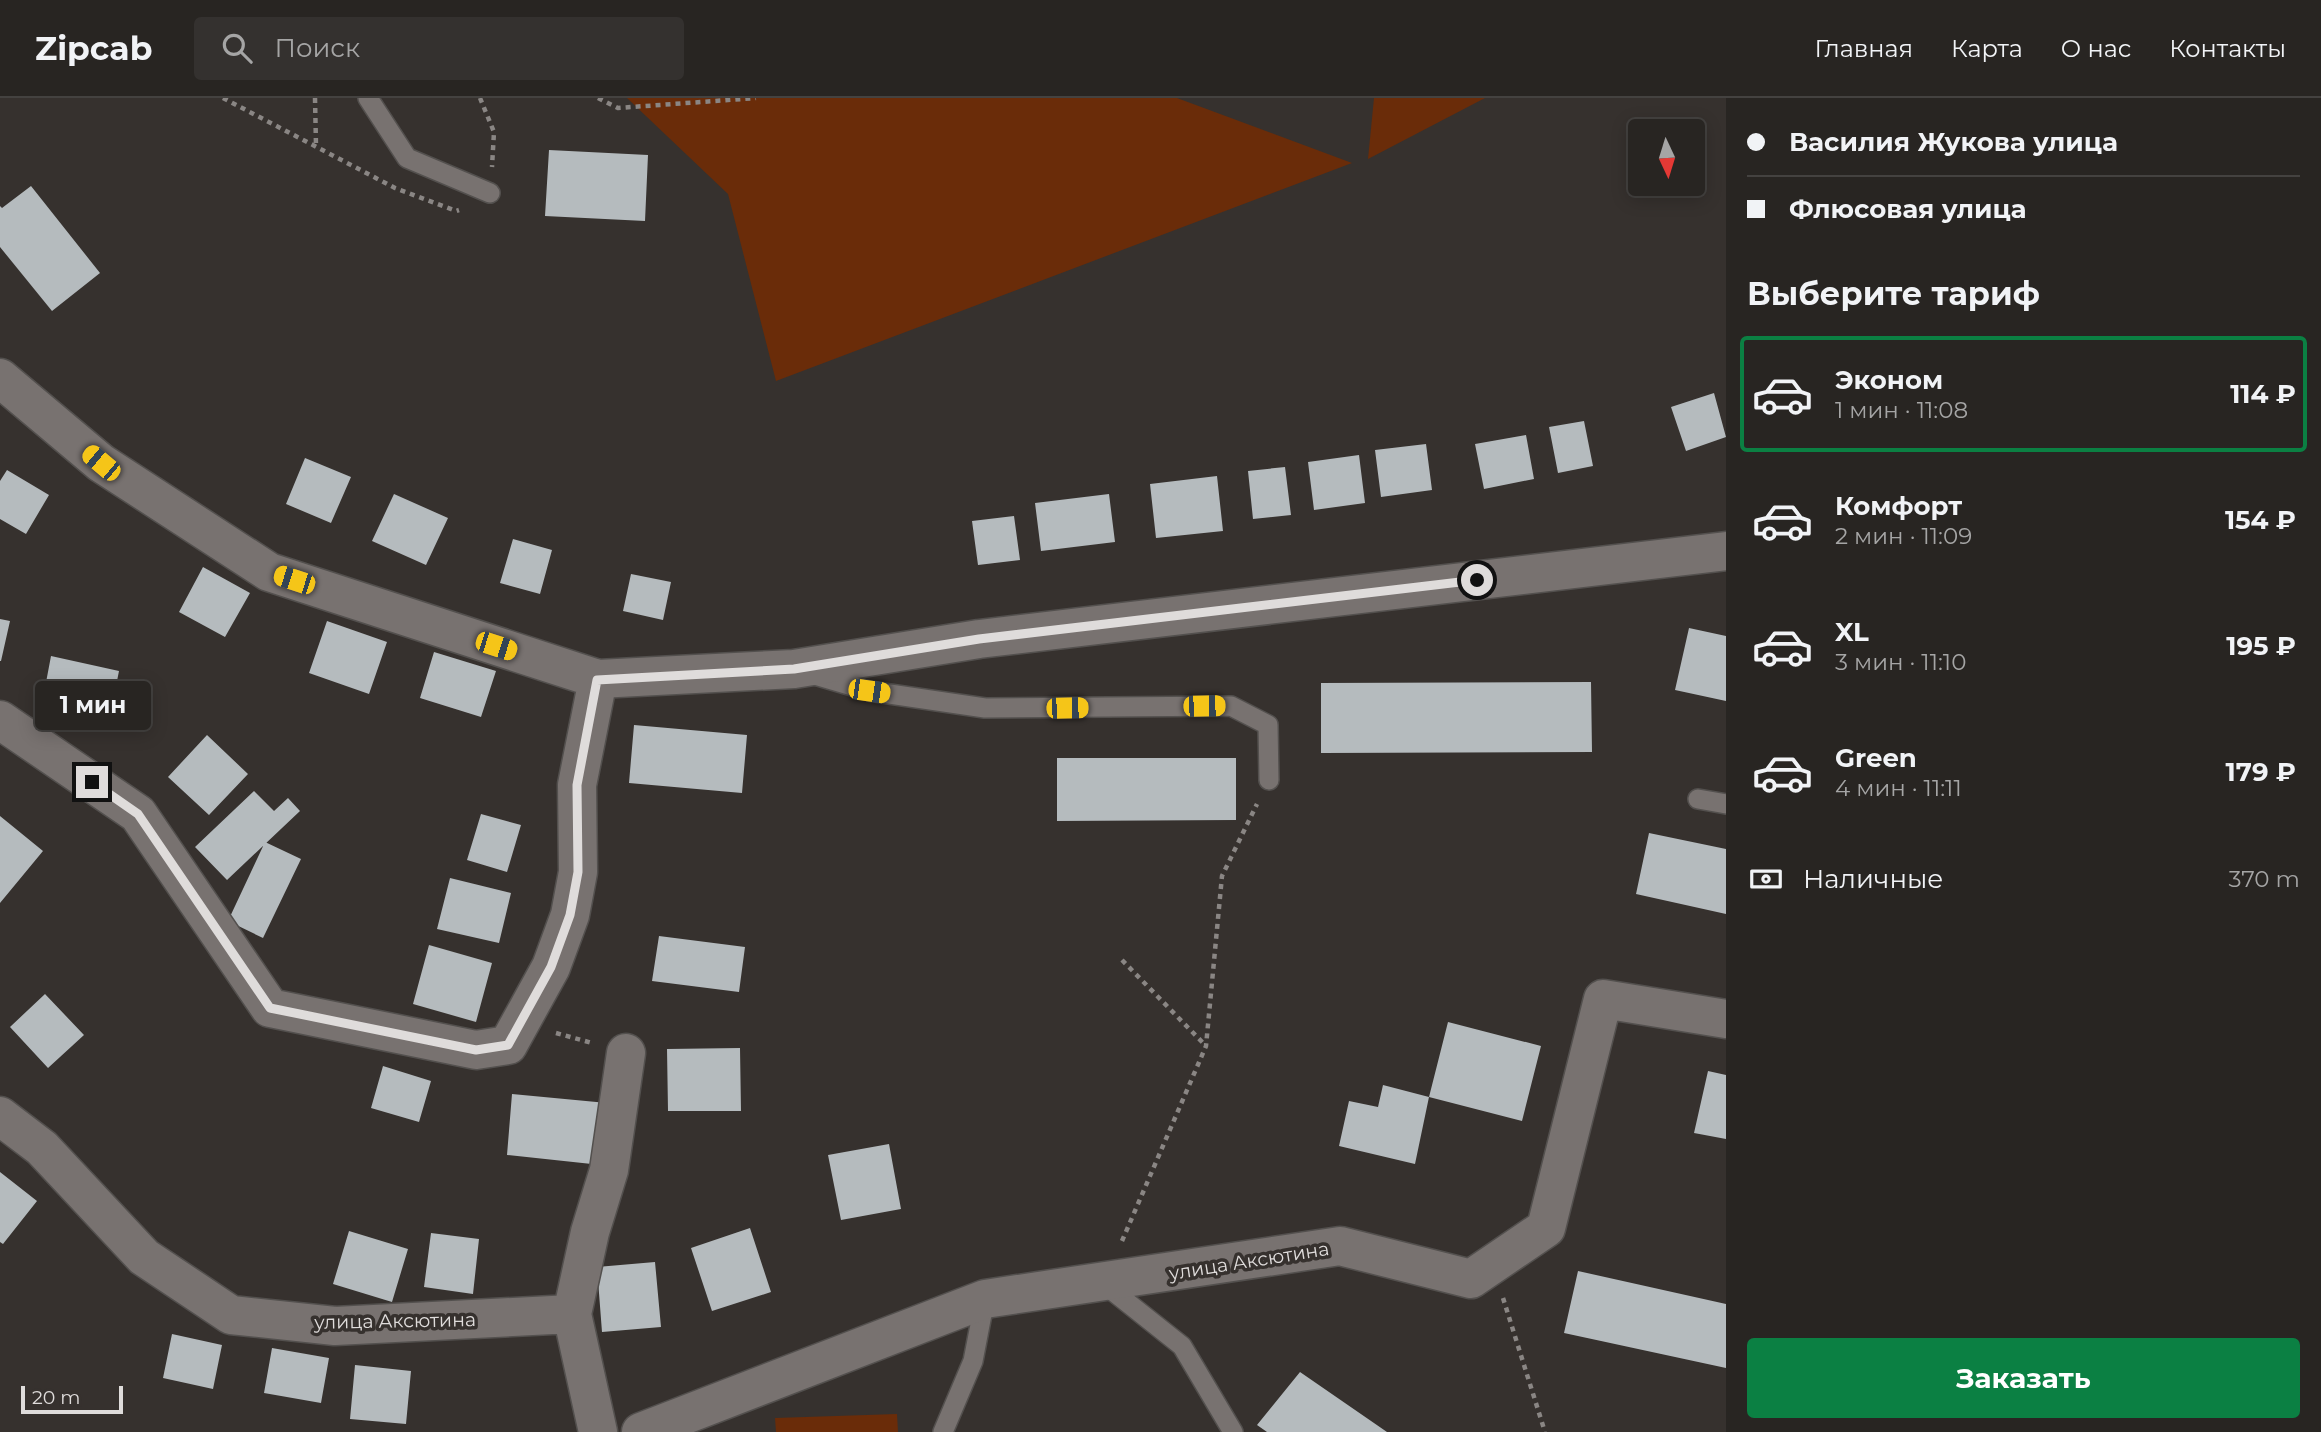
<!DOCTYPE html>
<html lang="ru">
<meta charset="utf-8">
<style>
body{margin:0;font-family:Montserrat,sans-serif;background:#34312f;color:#f1f3f6;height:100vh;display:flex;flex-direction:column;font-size:26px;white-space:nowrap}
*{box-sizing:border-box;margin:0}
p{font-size:23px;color:#a5a5a5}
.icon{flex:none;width:38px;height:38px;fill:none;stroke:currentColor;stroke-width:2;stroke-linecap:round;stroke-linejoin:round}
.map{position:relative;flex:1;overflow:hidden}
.sheet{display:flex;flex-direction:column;background:#282522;width:595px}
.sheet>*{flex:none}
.top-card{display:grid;align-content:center;height:154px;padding:0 21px;background:#282522}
.needle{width:46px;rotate:176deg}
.tools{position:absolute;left:1628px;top:21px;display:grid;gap:14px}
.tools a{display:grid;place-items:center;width:77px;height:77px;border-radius:7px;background:#282522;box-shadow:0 4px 18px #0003,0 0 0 2px #444240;font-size:35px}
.scale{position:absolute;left:21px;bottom:18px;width:102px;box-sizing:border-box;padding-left:7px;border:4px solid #dfdcdb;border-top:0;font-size:19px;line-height:24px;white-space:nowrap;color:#dfdcdb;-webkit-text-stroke:5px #36312e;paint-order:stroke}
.end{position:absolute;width:32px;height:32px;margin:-16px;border:9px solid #dfdcdb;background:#111;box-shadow:0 0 0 4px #111}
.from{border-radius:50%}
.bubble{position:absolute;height:49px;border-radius:7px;background:#282522;box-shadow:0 4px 18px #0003,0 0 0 2px #444240;font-size:23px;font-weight:700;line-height:49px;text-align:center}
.car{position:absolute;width:21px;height:42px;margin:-21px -10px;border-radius:9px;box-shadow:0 0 5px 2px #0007;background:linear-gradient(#f5c518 24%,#345 0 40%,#f5c518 0 76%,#345 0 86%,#f5c518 0)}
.top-card b{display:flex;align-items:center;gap:24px;height:66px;font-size:26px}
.top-card b+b{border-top:2px solid #444240}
.top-card i{width:18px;height:18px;background:#f1f3f6}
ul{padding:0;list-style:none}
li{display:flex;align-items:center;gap:21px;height:116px;margin:0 14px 10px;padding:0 7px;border:4px solid transparent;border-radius:7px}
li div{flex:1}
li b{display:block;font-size:26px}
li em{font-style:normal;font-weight:700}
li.active{border-color:#0b8043}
li>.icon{width:63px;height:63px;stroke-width:1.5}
h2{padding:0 21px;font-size:32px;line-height:84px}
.pay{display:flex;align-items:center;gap:18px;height:77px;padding:0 21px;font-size:26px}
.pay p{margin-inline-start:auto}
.cta{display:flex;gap:14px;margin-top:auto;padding:14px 21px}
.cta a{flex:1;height:80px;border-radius:7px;background:#0b8043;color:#fff;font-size:28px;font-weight:700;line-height:80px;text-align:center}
header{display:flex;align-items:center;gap:42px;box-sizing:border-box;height:98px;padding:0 35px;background:#282522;border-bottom:2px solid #444240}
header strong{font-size:33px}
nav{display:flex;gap:38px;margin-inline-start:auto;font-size:24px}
.search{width:490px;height:63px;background:#34312f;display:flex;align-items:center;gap:18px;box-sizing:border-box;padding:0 24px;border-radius:7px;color:#a5a5a5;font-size:26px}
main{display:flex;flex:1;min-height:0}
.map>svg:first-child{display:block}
.green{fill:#6a2c09}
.building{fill:#b5bbbe}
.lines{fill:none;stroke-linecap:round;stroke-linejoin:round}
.lane-casing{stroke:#53504e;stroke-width:22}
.street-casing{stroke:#53504e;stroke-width:41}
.path{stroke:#8a8684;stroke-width:4.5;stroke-dasharray:5 5;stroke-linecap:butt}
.lane{stroke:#787270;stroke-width:19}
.street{stroke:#787270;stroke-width:38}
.route{stroke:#dfdcdb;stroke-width:9}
.labels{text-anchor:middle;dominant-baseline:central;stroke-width:7;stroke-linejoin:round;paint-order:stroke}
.street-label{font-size:19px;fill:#dfdcdb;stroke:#36312e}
</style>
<header>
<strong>Zipcab</strong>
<div class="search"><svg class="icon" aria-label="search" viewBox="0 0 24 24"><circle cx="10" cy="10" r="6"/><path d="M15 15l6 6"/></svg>Поиск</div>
<nav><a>Главная</a><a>Карта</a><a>О нас</a><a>Контакты</a></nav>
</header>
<main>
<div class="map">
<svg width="1726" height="1334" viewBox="0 0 1726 1334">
<rect width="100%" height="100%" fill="#36312e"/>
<path class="green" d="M627,0H1177L1352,65L776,283L728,96Z
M1374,0H1485L1368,61Z
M897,1316L898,1334H776L775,1320Z"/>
<path class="building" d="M549,52L648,57L645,123L545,118Z
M31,88L100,175L52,213L0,149V108L2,110Z
M1714,295L1726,339L1686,353L1671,309Z
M1584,323L1593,368L1558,375L1549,329Z
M1526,337L1534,381L1484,391L1475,346Z
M1426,346L1432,392L1381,399L1375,352Z
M1359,357L1365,405L1314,412L1308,364Z
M305,360L351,379L331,425L286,406Z
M1285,369L1291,417L1253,421L1248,373Z
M7,372L49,397L26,436L0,421V383Z
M1217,378L1223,433L1156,440L1150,386Z
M394,396L448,420L426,467L372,443Z
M1109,396L1115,444L1041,453L1035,405Z
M1014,418L1020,462L978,467L972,423Z
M513,441L552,452L540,496L500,485Z
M203,469L250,495L225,539L179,514Z
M631,476L671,484L663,522L623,513Z
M0,521L10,523L1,563H0Z
M327,523L387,544L369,596L309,575Z
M1689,530L1726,538V603L1675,592Z
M434,554L496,573L481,619L420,600Z
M51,558L119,573L108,628L67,620L71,601L44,595Z
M1591,584L1592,654L1321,655V585Z
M634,627L747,637L742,695L629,685Z
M207,637L248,676L209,717L168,679Z
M1057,660H1236V722L1057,723Z
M254,693L274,713L288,700L300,713L227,782L195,749Z
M481,716L521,727L507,774L467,762Z
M0,718L43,753L0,805Z
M1649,735L1726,751V816L1636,796Z
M265,744L301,761L263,840L228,823Z
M450,780L511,795L499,845L437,831Z
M659,838L745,849L739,894L652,883Z
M429,847L492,865L476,924L413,906Z
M45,896L84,937L48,970L10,929Z
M1448,924L1541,948L1522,1023L1429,999Z
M740,950L741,1013H668L667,951Z
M383,968L431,983L419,1024L371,1010Z
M1708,973L1726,977V1041L1694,1035Z
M1383,987L1429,999L1415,1066L1339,1048L1349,1003L1378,1009Z
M512,996L607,1005L601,1067L507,1057Z
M889,1046L901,1111L841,1122L828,1057Z
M0,1074L37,1103L3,1146L0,1144Z
M750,1130L771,1194L712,1213L691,1150Z
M349,1133L408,1151L392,1204L333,1186Z
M431,1135L479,1141L473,1196L424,1189Z
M655,1164L661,1229L602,1234L597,1169Z
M1578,1173L1726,1206V1270L1564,1235Z
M172,1236L222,1247L213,1291L163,1280Z
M272,1250L329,1260L321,1305L264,1295Z
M355,1267L411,1273L406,1326L350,1321Z
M1300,1274L1387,1334H1267L1257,1327Z"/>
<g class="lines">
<defs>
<path id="lane" d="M368,0L407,60L490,95
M811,576L869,593L985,610L1231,608L1268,627L1269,682
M1698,701L1726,706
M1104,1186L1182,1248L1233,1334
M943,1334L973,1263L985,1201"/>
<path id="street" d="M0,280L101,365L269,474L598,581L794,571L979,541L1726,453
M0,622L138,716L270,910L476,952L508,947L551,869L570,817L578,774L577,687L598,581
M0,1018L42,1050L144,1159L231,1217L335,1228L572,1216
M598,1334L572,1216L590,1134L609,1072L626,955
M641,1334L985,1201L1340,1148L1471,1181L1546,1130L1603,901L1726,921"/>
</defs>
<use href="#lane" class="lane-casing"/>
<use href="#street" class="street-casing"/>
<path class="path" d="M223,0L395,90L456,113L459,112
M315,0L316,48
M480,0L494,34L492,69
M598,0L618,10L756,0
M1122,862L1206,948
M556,935L592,945
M1122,1143L1206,948L1222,778L1257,706
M1503,1200L1545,1334"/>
<use href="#lane" class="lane"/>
<use href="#street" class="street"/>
</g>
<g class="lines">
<path class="route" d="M92,684L138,716L270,910L476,952L508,947L551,869L570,817L578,774L577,687L597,582L794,571L979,541L1477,482"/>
</g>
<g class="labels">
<g class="street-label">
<text transform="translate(1249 1163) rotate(-9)">улица Аксютина</text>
<text transform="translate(395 1223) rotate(-1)">улица Аксютина</text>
</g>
</g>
</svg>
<div class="tools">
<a><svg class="needle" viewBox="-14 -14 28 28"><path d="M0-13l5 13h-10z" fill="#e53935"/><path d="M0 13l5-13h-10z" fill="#a5a5a5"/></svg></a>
</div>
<div class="scale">20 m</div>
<i class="end from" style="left:1477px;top:482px"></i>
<i class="end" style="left:92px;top:684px"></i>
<div class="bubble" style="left:35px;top:583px;width:116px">1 мин</div>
<i class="car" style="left:101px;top:365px;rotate:310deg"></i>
<i class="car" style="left:294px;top:482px;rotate:288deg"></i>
<i class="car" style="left:496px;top:548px;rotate:108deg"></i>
<i class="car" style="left:869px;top:593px;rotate:98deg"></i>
<i class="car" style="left:1204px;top:608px;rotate:89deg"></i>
<i class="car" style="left:1067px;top:610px;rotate:89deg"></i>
</div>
<section class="sheet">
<div class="top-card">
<b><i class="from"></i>Василия Жукова улица</b>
<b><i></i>Флюсовая улица</b>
</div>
<h2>Выберите тариф</h2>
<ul>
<li class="active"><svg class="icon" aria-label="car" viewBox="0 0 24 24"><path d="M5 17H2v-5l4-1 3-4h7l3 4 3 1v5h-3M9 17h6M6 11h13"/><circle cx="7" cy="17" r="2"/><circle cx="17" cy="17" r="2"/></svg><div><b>Эконом</b><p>1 мин · 11:08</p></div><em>114 ₽</em></li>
<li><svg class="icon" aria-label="car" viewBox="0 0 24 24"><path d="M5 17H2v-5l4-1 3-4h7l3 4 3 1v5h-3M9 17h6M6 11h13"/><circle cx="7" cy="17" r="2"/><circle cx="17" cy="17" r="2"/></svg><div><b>Комфорт</b><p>2 мин · 11:09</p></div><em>154 ₽</em></li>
<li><svg class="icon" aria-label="car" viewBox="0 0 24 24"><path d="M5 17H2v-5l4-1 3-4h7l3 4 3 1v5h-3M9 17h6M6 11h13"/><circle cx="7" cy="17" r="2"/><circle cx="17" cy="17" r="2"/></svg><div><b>XL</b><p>3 мин · 11:10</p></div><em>195 ₽</em></li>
<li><svg class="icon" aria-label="car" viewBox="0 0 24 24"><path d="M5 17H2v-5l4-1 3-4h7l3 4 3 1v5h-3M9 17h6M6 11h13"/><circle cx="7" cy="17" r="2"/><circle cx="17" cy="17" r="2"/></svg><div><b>Green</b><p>4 мин · 11:11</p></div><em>179 ₽</em></li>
</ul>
<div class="pay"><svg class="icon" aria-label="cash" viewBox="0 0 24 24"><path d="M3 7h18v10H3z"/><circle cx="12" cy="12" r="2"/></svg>Наличные<p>370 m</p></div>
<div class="cta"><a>Заказать</a></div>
</section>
</main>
